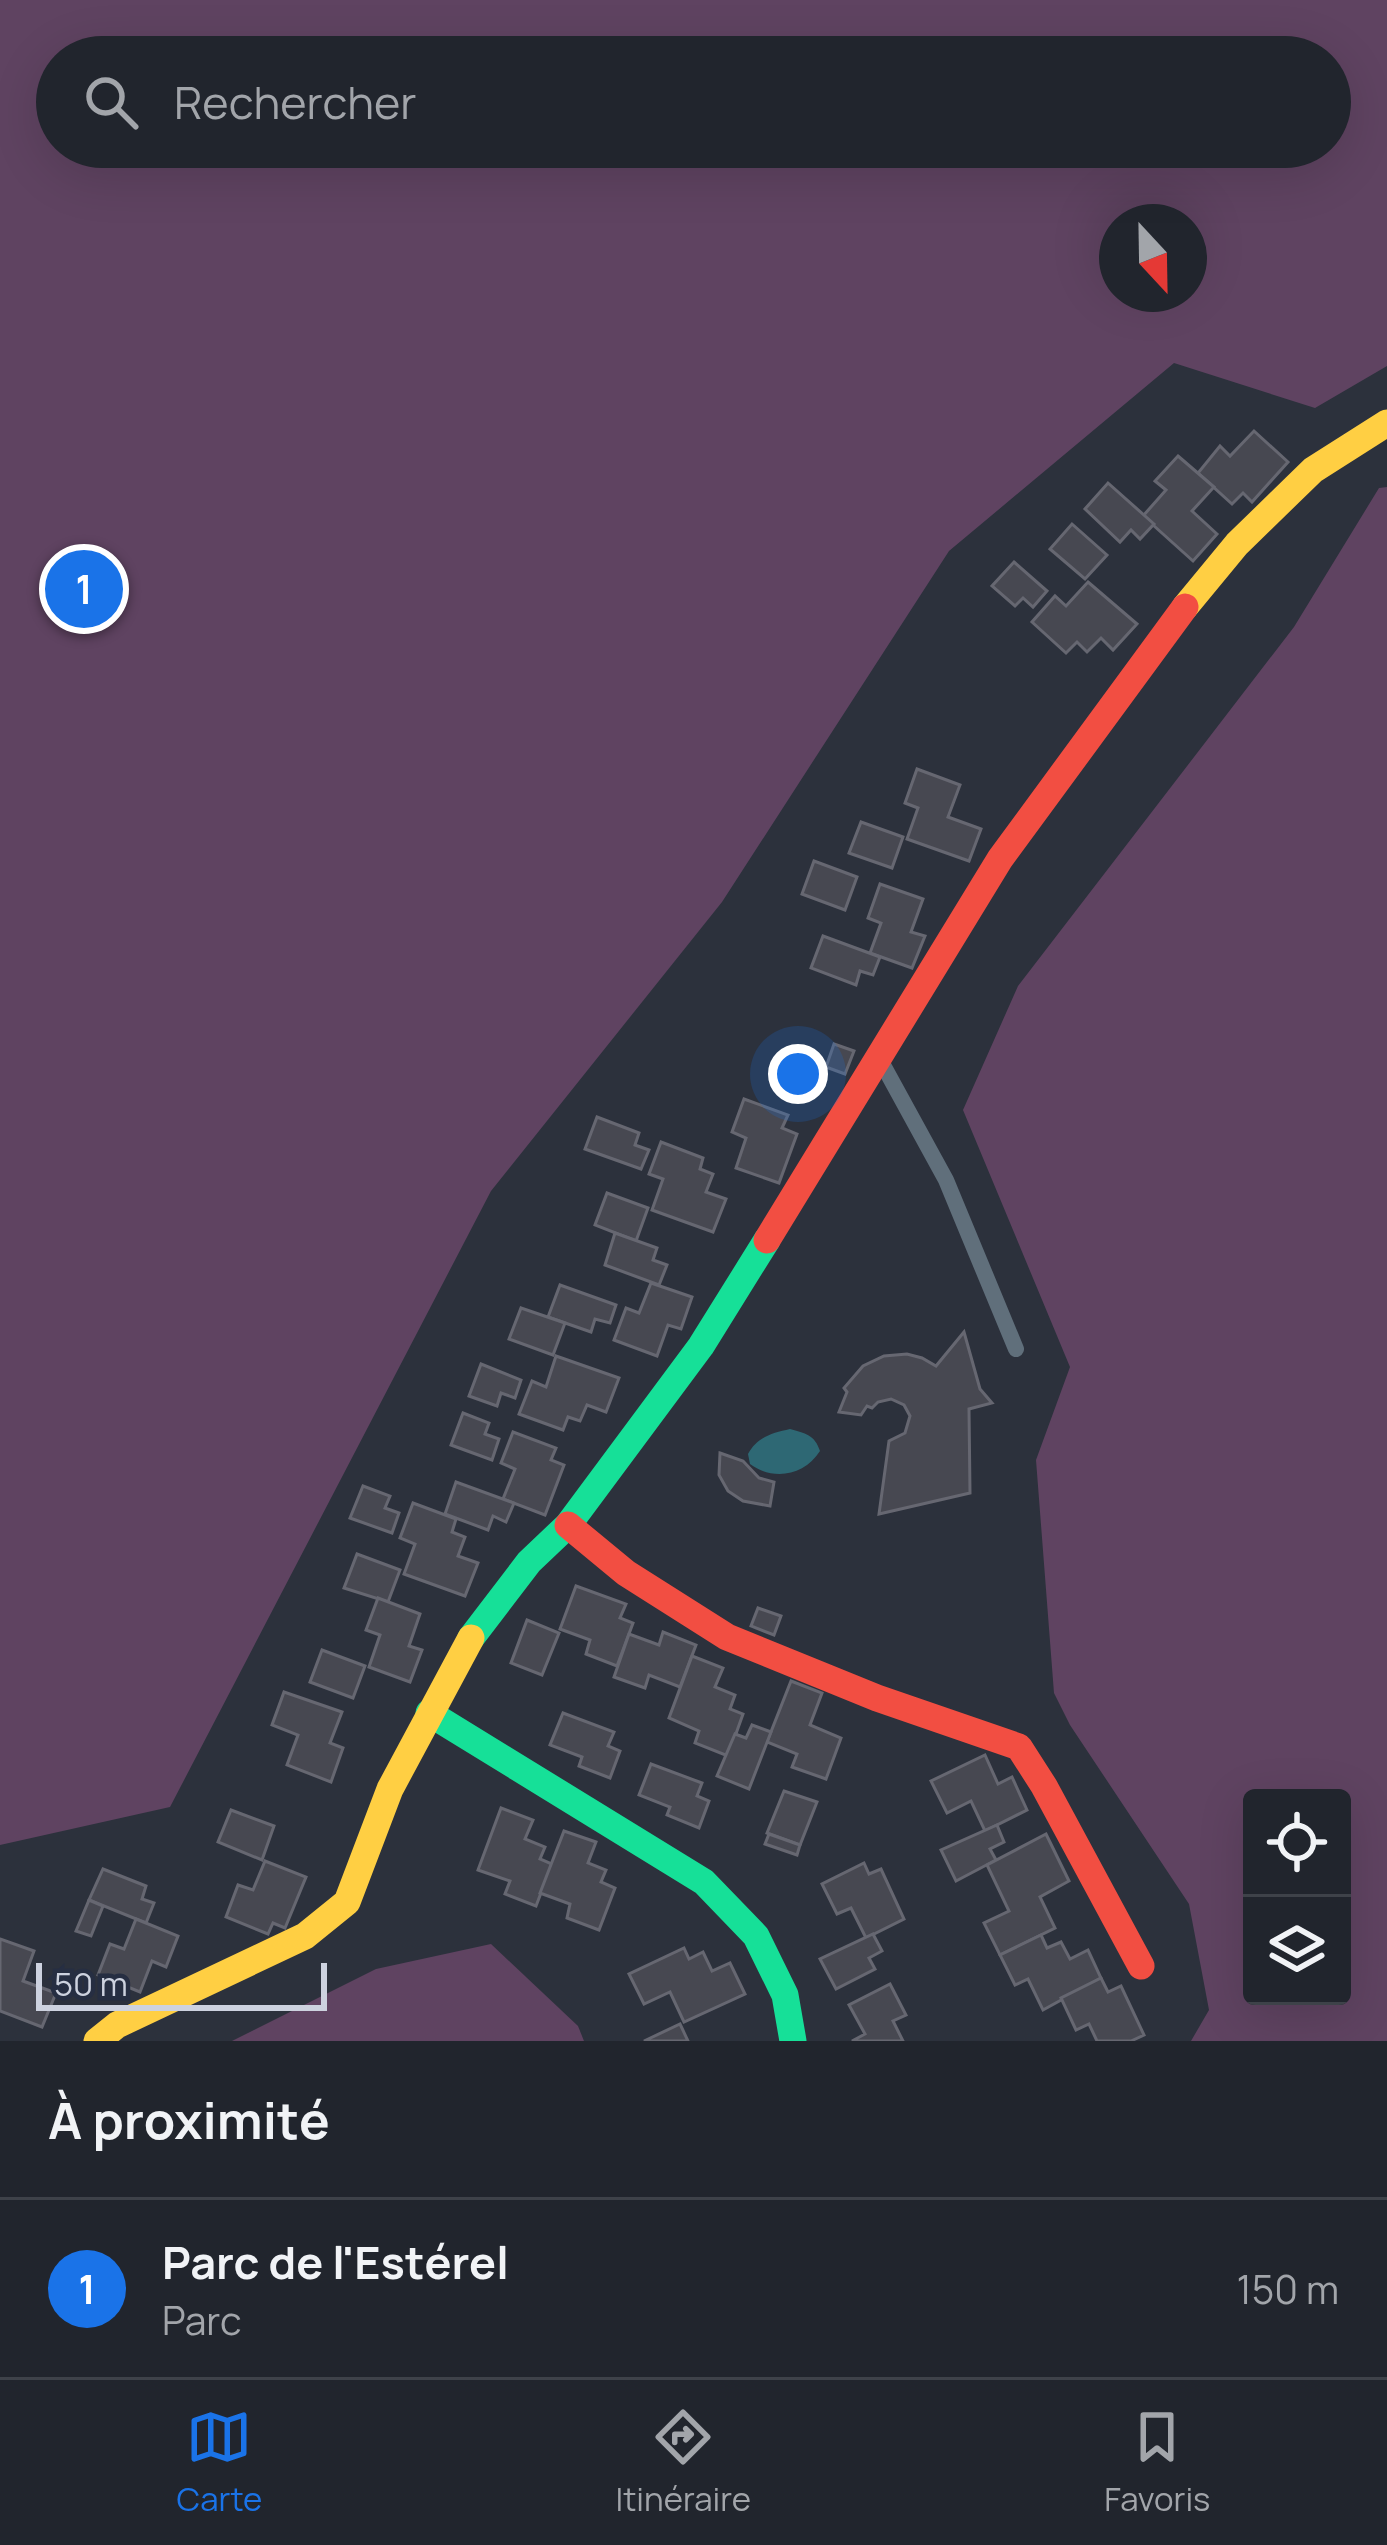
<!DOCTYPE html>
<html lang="fr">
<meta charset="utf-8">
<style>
:root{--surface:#21252d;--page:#2d3139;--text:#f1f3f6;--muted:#a2a5aa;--line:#3e4249;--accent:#1a73e8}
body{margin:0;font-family:Manrope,sans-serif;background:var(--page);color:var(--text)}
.controls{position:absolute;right:36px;bottom:36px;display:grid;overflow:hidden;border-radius:12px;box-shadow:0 12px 48px #0002}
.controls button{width:108px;height:108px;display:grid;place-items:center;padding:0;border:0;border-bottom:3px solid var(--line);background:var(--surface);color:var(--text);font:60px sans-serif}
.compass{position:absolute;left:1099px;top:204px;width:108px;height:108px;border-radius:50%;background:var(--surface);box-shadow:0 12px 48px #0002;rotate:158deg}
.scale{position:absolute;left:36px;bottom:30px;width:291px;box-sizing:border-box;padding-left:12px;border:6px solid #cdd2df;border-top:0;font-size:33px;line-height:42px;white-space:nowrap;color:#cdd2df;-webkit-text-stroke:9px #262e42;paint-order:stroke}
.you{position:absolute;left:798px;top:1074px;width:42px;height:42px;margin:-30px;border:9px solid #fff;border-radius:50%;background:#1a73e8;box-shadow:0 0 0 18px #1a73e833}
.badge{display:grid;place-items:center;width:78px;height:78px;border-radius:50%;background:var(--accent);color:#fff;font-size:39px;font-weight:700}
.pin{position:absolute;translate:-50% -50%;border:6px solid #fff;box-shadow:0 3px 12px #0006}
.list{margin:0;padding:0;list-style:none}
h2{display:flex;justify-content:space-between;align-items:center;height:156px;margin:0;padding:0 48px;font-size:51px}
h2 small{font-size:39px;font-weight:400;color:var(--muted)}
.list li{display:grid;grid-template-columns:78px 1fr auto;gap:36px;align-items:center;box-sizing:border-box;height:180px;padding:0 48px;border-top:3px solid var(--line)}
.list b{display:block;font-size:45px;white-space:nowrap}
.list p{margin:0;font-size:39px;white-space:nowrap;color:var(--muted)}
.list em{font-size:39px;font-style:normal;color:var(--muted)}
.icon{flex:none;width:66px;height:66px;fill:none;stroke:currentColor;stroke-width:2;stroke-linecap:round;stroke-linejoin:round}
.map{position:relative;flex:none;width:1387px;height:2041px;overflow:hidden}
.search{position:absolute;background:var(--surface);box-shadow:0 12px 48px #0002;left:36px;right:36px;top:36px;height:132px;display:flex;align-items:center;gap:30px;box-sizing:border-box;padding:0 42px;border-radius:66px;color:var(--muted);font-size:45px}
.sheet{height:336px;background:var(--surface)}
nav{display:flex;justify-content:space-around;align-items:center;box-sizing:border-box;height:168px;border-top:3px solid var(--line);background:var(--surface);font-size:33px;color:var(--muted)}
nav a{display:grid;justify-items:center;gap:6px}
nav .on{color:var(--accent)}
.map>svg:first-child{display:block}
</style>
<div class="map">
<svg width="1387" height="2041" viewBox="0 0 1387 2041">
<rect width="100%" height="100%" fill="#2c313c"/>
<g fill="#5f4361" fill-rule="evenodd">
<path d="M0 0H1387V366L1315 408 1174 363 949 551 722 902 491 1191 170 1807 0 1845ZM57 57H1330V147H57ZM1189 222V294H1117V222Z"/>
<path d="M1387 487V2041H1191L1209 2010 1189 1904 1070 1725 1054 1693 1036 1460 1070 1367 963 1110 1018 986 1294 627 1379 488ZM1342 1798V1996H1252V1798Z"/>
<path d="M491 1944 578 2026 584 2041H232L376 1969Z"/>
</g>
<path fill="#2e6874" d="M790 1429C805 1433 815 1435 820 1451 804 1476 773 1481 750 1464L748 1454C757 1437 772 1433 790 1429Z"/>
<g fill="#474851" stroke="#666771" stroke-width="3">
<path d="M1254 431 1288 462 1252 502 1243 493 1232 504 1198 473 1220 446 1230 456Z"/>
<path d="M1178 456 1214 487 1192 511 1217 534 1193 561 1143 516 1166 490 1155 481Z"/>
<path d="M1108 483 1154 524 1140 539 1131 530 1120 542 1085 509Z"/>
<path d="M1072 524 1107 555 1085 579 1050 549Z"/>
<path d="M1014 562 1047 591 1033 607 1023 598 1015 606 992 586Z"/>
<path d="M1088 582 1137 624 1113 650 1101 638 1087 652 1077 642 1066 653 1032 622 1055 596 1066 606Z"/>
<path d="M917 769 960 785 948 817 981 829 969 861 907 839 918 808 905 803Z"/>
<path d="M861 822 903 837 892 868 849 853Z"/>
<path d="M814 861 857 877 845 910 802 894Z"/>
<path d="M880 884 923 899 911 932 925 936 912 968 870 953 881 923 868 918Z"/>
<path d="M823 936 880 957 873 975 860 971 856 985 811 968Z"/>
<path d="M834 1044 854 1051 845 1074 826 1067Z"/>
<path d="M744 1099 788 1115 782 1128 797 1134 779 1183 736 1168 746 1138 732 1132Z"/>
<path d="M597 1117 639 1133 635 1145 649 1150 641 1169 585 1149Z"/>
<path d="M661 1142 703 1158 700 1169 713 1174 706 1192 726 1199 713 1232 652 1210 663 1179 649 1174Z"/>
<path d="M607 1193 648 1208 636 1241 595 1225Z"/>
<path d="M615 1233 657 1248 653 1260 667 1265 659 1285 605 1265Z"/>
<path d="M651 1283 692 1297 681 1329 668 1325 657 1356 614 1340 626 1308 639 1313Z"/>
<path d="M560 1285 616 1305 610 1323 595 1319 591 1332 548 1317Z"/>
<path d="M521 1308 565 1323 553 1355 509 1339Z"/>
<path d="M964 1332 980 1389 992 1403 969 1409 970 1493 879 1514 889 1441 905 1433 910 1416 904 1405 891 1399 878 1402 872 1408 867 1406 861 1415 839 1412 847 1392 844 1388 863 1366 884 1356 907 1354 922 1358 936 1366Z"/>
<path d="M556 1356 619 1378 606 1412 587 1405 580 1421 568 1417 563 1430 519 1414 532 1381 546 1387Z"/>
<path d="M481 1364 521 1380 515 1398 501 1393 497 1406 469 1396Z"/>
<path d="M463 1413 489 1423 485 1434 499 1439 492 1460 451 1445Z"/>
<path d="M513 1432 556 1448 551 1460 564 1465 545 1515 503 1499 515 1469 501 1463Z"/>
<path d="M720 1453 743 1461 759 1478 774 1482 770 1506 743 1501 728 1491 719 1475Z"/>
<path d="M456 1482 514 1503 506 1522 493 1516 488 1530 445 1514Z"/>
<path d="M363 1486 390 1496 385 1508 399 1513 392 1533 350 1518Z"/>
<path d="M413 1503 456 1519 452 1532 465 1537 458 1556 478 1563 465 1596 404 1574 415 1544 400 1538Z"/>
<path d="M357 1554 400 1570 388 1602 344 1588Z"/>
<path d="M576 1586 626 1604 620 1618 633 1623 617 1666 586 1654 590 1640 560 1629Z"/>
<path d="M378 1598 420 1614 409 1646 422 1650 410 1682 369 1667 380 1635 366 1630Z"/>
<path d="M758 1608 781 1616 774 1635 751 1626Z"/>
<path d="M527 1620 559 1633 542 1675 511 1663Z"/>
<path d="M663 1632 696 1645 680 1687 649 1675 645 1688 614 1677 629 1634 659 1645Z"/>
<path d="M322 1650 365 1666 353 1698 310 1682Z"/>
<path d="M692 1656 723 1668 715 1687 735 1695 730 1709 743 1714 728 1756 695 1743 699 1731 669 1718Z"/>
<path d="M791 1681 822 1693 810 1725 841 1738 826 1779 792 1767 797 1754 767 1742Z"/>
<path d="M284 1692 342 1712 330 1743 343 1748 331 1782 287 1765 298 1735 272 1725Z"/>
<path d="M563 1713 614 1732 608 1746 620 1751 610 1778 579 1766 582 1757 550 1745Z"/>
<path d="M752 1725 771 1732 749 1789 717 1776 735 1734 746 1738Z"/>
<path d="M985 1755 998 1784 1012 1777 1027 1810 985 1831 971 1801 947 1813 931 1781Z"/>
<path d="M651 1764 702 1783 697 1796 709 1801 699 1828 667 1815 670 1807 639 1795Z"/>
<path d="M784 1791 817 1802 800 1845 767 1833Z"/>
<path d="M501 1808 533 1820 525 1839 545 1847 540 1859 552 1864 536 1906 505 1894 510 1881 478 1870Z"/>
<path d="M231 1810 274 1826 262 1860 218 1842Z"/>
<path d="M997 1825 1004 1842 990 1849 996 1860 956 1881 941 1850Z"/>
<path d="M564 1831 596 1842 588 1863 606 1870 601 1882 615 1888 599 1930 567 1918 570 1904 540 1893Z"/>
<path d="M769 1834 800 1845 797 1855 765 1844Z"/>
<path d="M1046 1834 1069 1881 1040 1897 1055 1928 1000 1955 984 1923 1009 1911 987 1865Z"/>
<path d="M265 1861 306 1877 285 1928 273 1923 268 1934 226 1917 238 1885 253 1890Z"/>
<path d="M864 1863 869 1874 881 1869 904 1919 866 1938 851 1908 837 1914 822 1884Z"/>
<path d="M103 1869 146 1886 142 1899 154 1903 146 1923 89 1900Z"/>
<path d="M89 1900 103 1906 91 1936 76 1931Z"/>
<path d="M136 1919 178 1936 166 1967 152 1961 140 1992 98 1975 110 1944 124 1949Z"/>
<path d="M873 1934 882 1951 869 1958 875 1969 836 1989 820 1959Z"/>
<path d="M1041 1935 1047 1948 1061 1942 1070 1959 1088 1950 1101 1978 1043 2010 1028 1979 1015 1985 1000 1955Z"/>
<path d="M0 1939 34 1951 23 1981 56 1993 42 2027 0 2011Z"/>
<path d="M684 1948 689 1959 703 1952 712 1971 730 1963 745 1994 684 2022 670 1992 644 2004 629 1974Z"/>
<path d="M1101 1978 1108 1992 1121 1986 1144 2035 1131 2041H1097L1089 2024 1076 2030 1061 1998Z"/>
<path d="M890 1984 906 2015 893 2021 903 2041H852L865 2034 849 2005Z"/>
<path d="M680 2024 688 2041H644Z"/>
</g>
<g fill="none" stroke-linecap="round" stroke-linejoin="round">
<path stroke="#606f7b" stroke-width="16" d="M883 1065 946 1180 1016 1349"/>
<g stroke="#16e098" stroke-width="27">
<path d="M471 1638 529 1562 568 1525 701 1346 767 1240"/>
<path d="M429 1713 704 1882 756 1936 785 1995 793 2041"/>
</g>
<g stroke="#ffcf43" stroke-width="27">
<path d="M1185 607 1237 544 1313 470 1387 423"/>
<path d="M97 2041 117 2025 305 1936 347 1902 390 1789 471 1638"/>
</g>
<g stroke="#f24e42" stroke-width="27">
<path d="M767 1240 1000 859 1185 607"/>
<path d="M568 1525 626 1573 727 1637 877 1698 1019 1747 1044 1786 1141 1966"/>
</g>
</g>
</svg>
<div class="controls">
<button><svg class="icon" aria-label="locate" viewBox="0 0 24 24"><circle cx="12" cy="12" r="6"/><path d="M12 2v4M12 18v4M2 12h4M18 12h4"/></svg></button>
<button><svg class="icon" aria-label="layers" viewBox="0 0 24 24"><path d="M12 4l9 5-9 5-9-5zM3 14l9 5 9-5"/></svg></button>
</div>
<svg class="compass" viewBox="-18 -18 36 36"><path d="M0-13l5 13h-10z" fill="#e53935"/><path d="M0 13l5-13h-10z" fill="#a2a5aa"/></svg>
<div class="scale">50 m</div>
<div class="you"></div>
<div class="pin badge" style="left:84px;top:589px">1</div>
<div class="search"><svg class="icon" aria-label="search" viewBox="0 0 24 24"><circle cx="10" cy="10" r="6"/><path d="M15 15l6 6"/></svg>Rechercher</div>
</div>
<section class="sheet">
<h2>À proximité<small></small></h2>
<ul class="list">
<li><span class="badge">1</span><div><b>Parc de l'Estérel</b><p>Parc</p></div><em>150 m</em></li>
</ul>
</section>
<nav>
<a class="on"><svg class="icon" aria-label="map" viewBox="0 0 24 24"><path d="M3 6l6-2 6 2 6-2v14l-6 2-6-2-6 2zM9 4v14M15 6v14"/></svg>Carte</a>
<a><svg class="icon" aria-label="directions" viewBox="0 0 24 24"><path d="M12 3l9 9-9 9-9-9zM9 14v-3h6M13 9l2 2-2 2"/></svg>Itinéraire</a>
<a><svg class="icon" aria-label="saved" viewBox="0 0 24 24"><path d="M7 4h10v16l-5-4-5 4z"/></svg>Favoris</a>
</nav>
